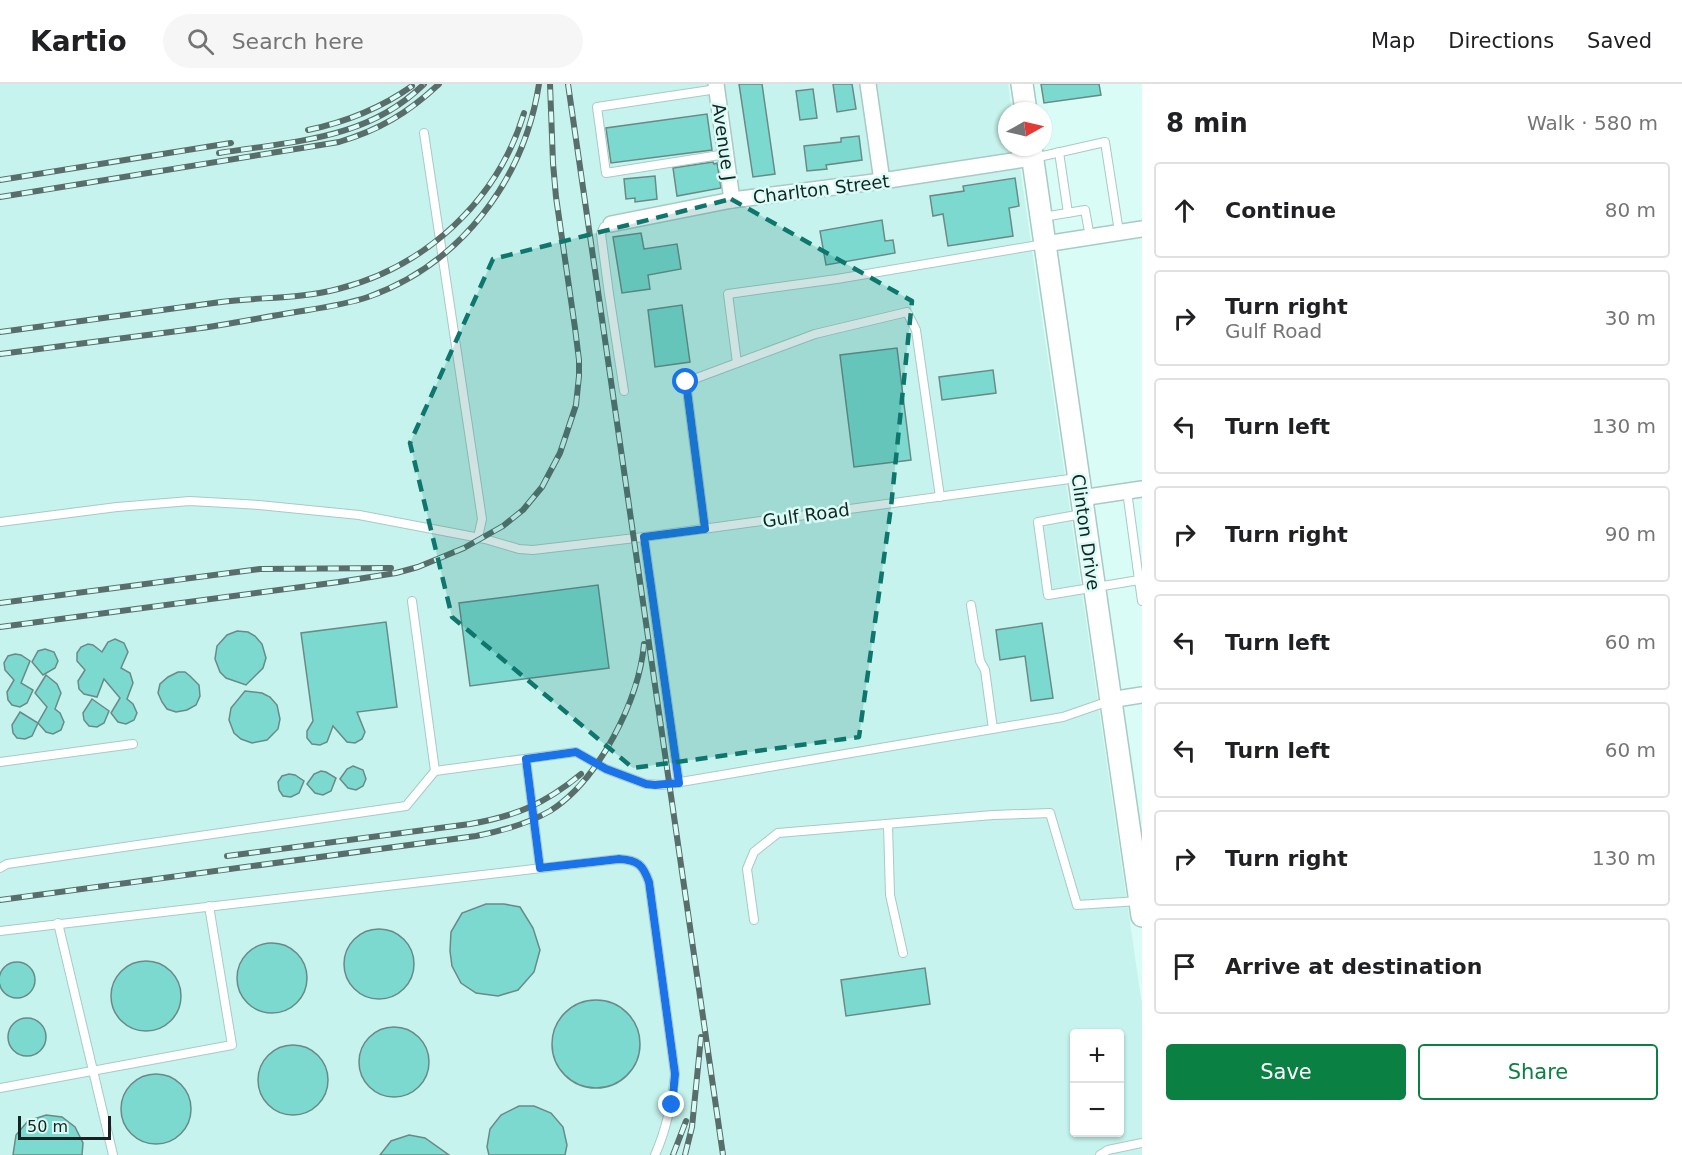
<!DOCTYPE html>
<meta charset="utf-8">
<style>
:root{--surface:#fff;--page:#f6f6f6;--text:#202124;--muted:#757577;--line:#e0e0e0;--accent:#0b8043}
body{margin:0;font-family:"DejaVu Sans",sans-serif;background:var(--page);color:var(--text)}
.controls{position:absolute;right:18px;bottom:18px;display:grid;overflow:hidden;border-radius:6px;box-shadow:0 2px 4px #0004}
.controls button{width:54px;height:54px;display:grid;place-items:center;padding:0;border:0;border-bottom:2px solid var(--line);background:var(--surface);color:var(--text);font:30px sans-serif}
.compass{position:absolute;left:998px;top:18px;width:54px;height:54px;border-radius:50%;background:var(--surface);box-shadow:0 2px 4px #0004;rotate:82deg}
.scale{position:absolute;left:18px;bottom:15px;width:93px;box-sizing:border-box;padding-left:6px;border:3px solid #162322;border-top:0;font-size:16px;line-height:21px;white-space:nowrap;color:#162322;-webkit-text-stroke:4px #d9fcf7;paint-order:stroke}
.stop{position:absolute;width:18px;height:18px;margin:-14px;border:4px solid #1a73e8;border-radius:50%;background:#fff}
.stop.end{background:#1a73e8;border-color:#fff;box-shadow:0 2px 6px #0008}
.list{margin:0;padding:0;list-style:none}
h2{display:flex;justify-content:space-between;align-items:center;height:78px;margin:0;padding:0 24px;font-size:26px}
h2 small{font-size:20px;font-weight:400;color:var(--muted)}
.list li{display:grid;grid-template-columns:39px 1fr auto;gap:18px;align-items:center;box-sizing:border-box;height:96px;margin:0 12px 12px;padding:0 12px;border:2px solid var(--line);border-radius:6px}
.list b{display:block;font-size:22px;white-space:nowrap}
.list p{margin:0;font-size:20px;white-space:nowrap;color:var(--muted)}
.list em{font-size:20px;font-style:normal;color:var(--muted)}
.actions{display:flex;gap:12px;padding:18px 24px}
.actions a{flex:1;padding:14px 0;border:2px solid var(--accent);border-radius:6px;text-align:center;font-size:21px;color:var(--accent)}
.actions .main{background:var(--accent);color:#fff}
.icon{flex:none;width:33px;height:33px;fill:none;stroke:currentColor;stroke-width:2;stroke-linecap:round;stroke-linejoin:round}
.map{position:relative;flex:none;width:1142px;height:1071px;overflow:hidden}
header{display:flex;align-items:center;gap:36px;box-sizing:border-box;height:84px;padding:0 30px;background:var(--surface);border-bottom:2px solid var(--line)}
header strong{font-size:28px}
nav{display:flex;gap:33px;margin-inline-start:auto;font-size:21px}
.search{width:420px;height:54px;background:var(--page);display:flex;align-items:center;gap:15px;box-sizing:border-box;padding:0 21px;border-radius:33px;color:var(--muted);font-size:22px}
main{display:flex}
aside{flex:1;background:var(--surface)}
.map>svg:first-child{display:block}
</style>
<header>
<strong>Kartio</strong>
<div class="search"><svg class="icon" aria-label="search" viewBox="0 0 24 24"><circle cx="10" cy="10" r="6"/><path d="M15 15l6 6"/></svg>Search here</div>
<nav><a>Map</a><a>Directions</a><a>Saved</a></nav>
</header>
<main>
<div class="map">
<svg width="1142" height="1071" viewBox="0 0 1142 1071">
<rect width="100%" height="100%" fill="#d9fcf7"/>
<path fill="#c6f3ed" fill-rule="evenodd" d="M0 0H1008L1012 27H1007V63H1017L1142 921V1071H0ZM1074 950H1120V1048H1074Z"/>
<g fill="#7cd9cf" stroke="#6a8a86" stroke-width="1.5">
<path d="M739 0H762L775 90 753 93Z"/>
<path d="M833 0H852L856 25 837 28Z"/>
<path d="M1041 0H1099L1101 11 1044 19Z"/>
<path d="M813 5 817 34 800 36 796 7Z"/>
<path d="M707 30 712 66 611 79 606 44Z"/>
<path d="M859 52 862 76 826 81 827 85 807 87 804 62 841 58V54Z"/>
<path d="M713 78 714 80 717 79 721 104 677 112 673 84Z"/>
<path d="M655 92 657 115 635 118V114L626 115 624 95Z"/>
<path d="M1015 94 1019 122 1009 124 1013 152 948 162 943 130 933 132 930 112 964 107 963 102Z"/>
<path d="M882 136 885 157 893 156 895 169 826 181 820 147Z"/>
<path d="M641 149 644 165 677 160 681 185 648 191 650 205 622 209 613 153Z"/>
<path d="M682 221 690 278 655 283 648 226Z"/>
<path d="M897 264 911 376 854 383 840 271Z"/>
<path d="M993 286 996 309 942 316 939 293Z"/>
<path d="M598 501 609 584 470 602 459 519Z"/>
<path d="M386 538 397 623 357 628 365 648 362 655 355 659 347 658 333 642 327 658 320 661 312 660 307 654V647L313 637 301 549Z"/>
<path d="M1042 539 1053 614 1031 617 1025 572 1000 576 996 546Z"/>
<path d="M237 547 248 548 255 552 262 560 266 574 263 584 246 601 226 594 220 588 215 575 217 562 227 551Z"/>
<path d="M115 555 124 559 128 568 121 584 130 589 133 599 127 615 133 620 137 629 134 636 126 640 118 638 111 629 120 614 104 595 97 613 84 610 79 605 78 597 85 586 77 577V569L81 563 88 560 93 561 102 568 108 558Z"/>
<path d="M45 565 54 568 58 577 55 584 43 591 32 578 38 567Z"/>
<path d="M15 570 21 571 30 577 21 599 33 606 27 619 20 623 12 621 8 616 7 608 14 596 5 586 4 579 8 572Z"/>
<path d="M178 588H185L190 592 199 601 200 612 196 621 187 626 176 628 167 625 162 618 158 609 160 600 168 593Z"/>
<path d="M46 591 57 600 61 609 55 625 60 629 64 638 61 646 53 650 46 648 38 639 47 623 35 609Z"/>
<path d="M245 607 262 609 270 613 277 621 280 635 278 645 267 656 252 659 241 655 234 649 229 636 231 624Z"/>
<path d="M92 615 109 627 104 639 97 643 89 642 84 636 83 629Z"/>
<path d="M20 628 38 639 32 652 25 655 17 654 13 649 12 641Z"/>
<path d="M353 682 363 686 366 695 363 702 356 706 348 704 340 695 347 685Z"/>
<path d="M321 687 326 688 336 694 331 707 323 711 315 709 307 700 314 690Z"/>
<path d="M289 690 295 691 304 697 299 709 291 713 283 712 279 706 278 698 282 692Z"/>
<path d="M486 820H504L520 823 533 844 540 866 534 888 518 906 498 912 476 909 461 899 452 882 450 867 451 848 462 829Z"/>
<circle cx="379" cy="880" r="35"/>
<circle cx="272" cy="894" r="35"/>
<circle cx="146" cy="912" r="35"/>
<circle cx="17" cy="896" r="18"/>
<path d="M925 884 930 920 846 932 841 896Z"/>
<circle cx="596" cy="960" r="44"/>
<circle cx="27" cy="953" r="19"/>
<circle cx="394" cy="978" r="35"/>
<circle cx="293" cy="996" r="35"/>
<circle cx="156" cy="1025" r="35"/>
<path d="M519 1022H534L551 1029 563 1043 567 1061 565 1071H489L487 1063 490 1045 501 1031Z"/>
<path d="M46 1031 62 1033 75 1043 83 1059 82 1071H13L16 1051 28 1037Z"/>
<path d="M409 1051 425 1054 449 1071H380L391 1057Z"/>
</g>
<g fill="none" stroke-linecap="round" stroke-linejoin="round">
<defs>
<g id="lane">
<path d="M717 5 597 23 606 89 726 70"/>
<path d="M424 49 482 435 478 453"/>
<path d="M1059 68 1068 129"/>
<path d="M1034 74 1105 58 1119 148"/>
<path d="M1043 133 1085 126 1090 153"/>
<path d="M611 140 604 143 601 150 609 210 624 307"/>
<path d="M737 279 815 250 907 228 916 246 940 413"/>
<path d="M1082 430 1038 438 1048 511 1139 496 1127 407"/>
<path d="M0 438 117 423 190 417 259 421 359 431 485 455 519 465 533 466 644 453 1077 394"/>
<path d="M705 445 686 298 737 279 728 210 837 195 1044 160"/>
<path d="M644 453 679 699"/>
<path d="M1139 496 1142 517"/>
<path d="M412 517 435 687"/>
<path d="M971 521 980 577 985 586 993 645"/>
<path d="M526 675 540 784"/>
<path d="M0 678 133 660"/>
<path d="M888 741 890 811 903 869"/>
<path d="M0 784 7 780 406 722 435 687 576 668 606 685 646 700 663 701 1063 633 1109 617"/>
<path d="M754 836 747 785 754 768 778 749 993 731 1050 729 1077 821 1139 817"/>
<path d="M58 839 113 1071"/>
<path d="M0 847 619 775C638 776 643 781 649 798L675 990C672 1019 667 1044 655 1071"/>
<path d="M0 1004 232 961 209 822"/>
<path d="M1100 1071 1108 1066 1142 1059"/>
</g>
<g id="street">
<path d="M716 0 732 116"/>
<path d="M868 0 882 97"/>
<path d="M611 140 732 116 882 97 1032 74"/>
<path d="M1045 160 1142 145"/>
<path d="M1081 414 1142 405"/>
<path d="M1110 616 1142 611"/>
</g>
<g id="secondary">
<path d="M1022 0 1026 27"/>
<path d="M1031 63 1142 832"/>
</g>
</defs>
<use href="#lane" stroke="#a8cac5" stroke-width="10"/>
<use href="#street" stroke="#a8cac5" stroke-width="18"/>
<use href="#secondary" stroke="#a8cac5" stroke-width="24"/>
<use href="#lane" stroke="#fff" stroke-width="8"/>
<use href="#street" stroke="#fff" stroke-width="15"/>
<use href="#secondary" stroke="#fff" stroke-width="21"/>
<defs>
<g id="rail">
<path d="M568 0 723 1071"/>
<path d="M308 46C346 38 381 24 412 2"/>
<path d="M219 69C294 57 367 56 424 0"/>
<path d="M0 96 231 59"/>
<path d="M0 113 339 58C379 46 408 29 439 0"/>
<path d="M0 248C74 238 147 228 221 218 260 213 300 215 338 205 426 183 498 116 524 29"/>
<path d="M0 270C65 262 129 253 194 245 224 241 254 235 284 230 312 225 341 222 368 213 461 180 524 96 539 0"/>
<path d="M0 519 260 485 391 484"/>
<path d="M0 543 339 498 396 489 418 483 464 464 503 442 523 426 542 403 560 369 576 321 579 292V276L575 244 556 113 553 79 550 0"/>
<path d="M227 772 470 740C516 732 545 720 581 690"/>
<path d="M0 816 476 752C502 747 527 740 550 727 599 696 639 616 644 560"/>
<path d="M673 1071 686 1037"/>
<path d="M685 1071 692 1043 701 953"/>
</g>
</defs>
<use href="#rail" stroke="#596d6b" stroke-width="6"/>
<use href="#rail" stroke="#d9fcf7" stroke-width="4" stroke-dasharray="11" stroke-linecap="butt"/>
</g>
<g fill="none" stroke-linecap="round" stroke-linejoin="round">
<path stroke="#1a73e8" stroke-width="8" d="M672 1021 675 990 649 798C643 781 638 776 619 775L540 784 526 675 576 668 606 685 646 700 655 701 679 699 644 453 705 445 686 298"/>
</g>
<path fill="#0f766e" fill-opacity="0.2" stroke="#0f766e" stroke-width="4.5" stroke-dasharray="12 8" stroke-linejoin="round" d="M731 115 912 217 891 423 859 653 633 684 452 533 410 359 493 175Z"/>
<g text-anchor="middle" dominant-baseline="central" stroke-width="5" stroke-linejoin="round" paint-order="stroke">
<g font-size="18" fill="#162322" stroke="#d9fcf7">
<text transform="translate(724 58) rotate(82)">Avenue J</text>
<text transform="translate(821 105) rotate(-7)">Charlton Street</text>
<text transform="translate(806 431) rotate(-8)">Gulf Road</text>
<text transform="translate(1086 448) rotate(82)">Clinton Drive</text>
</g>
</g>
</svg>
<div class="controls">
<button>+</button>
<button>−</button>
</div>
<svg class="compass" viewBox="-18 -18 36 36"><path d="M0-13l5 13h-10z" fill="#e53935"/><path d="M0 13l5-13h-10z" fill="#757577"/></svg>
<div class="scale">50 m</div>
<div class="stop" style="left:686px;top:298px"></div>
<div class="stop end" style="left:672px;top:1021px"></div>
</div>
<aside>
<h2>8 min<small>Walk · 580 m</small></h2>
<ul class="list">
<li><svg class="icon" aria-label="ahead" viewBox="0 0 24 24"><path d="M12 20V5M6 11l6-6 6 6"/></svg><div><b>Continue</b></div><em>80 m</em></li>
<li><svg class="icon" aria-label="right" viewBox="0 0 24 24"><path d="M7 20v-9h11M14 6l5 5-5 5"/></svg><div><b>Turn right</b><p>Gulf Road</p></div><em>30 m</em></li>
<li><svg class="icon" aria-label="left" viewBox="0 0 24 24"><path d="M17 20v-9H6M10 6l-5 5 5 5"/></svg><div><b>Turn left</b></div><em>130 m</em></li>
<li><svg class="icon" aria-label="right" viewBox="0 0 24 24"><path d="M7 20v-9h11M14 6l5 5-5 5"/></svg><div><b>Turn right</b></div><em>90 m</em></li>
<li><svg class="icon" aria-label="left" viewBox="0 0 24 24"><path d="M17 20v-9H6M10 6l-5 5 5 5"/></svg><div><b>Turn left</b></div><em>60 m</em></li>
<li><svg class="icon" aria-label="left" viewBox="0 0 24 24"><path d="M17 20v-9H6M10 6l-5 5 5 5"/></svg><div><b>Turn left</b></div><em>60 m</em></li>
<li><svg class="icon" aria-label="right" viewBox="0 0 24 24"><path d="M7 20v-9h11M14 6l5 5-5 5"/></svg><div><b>Turn right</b></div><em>130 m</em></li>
<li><svg class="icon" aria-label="arrive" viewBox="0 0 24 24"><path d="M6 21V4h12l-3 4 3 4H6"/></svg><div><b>Arrive at destination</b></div></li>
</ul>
<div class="actions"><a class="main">Save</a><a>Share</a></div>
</aside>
</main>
